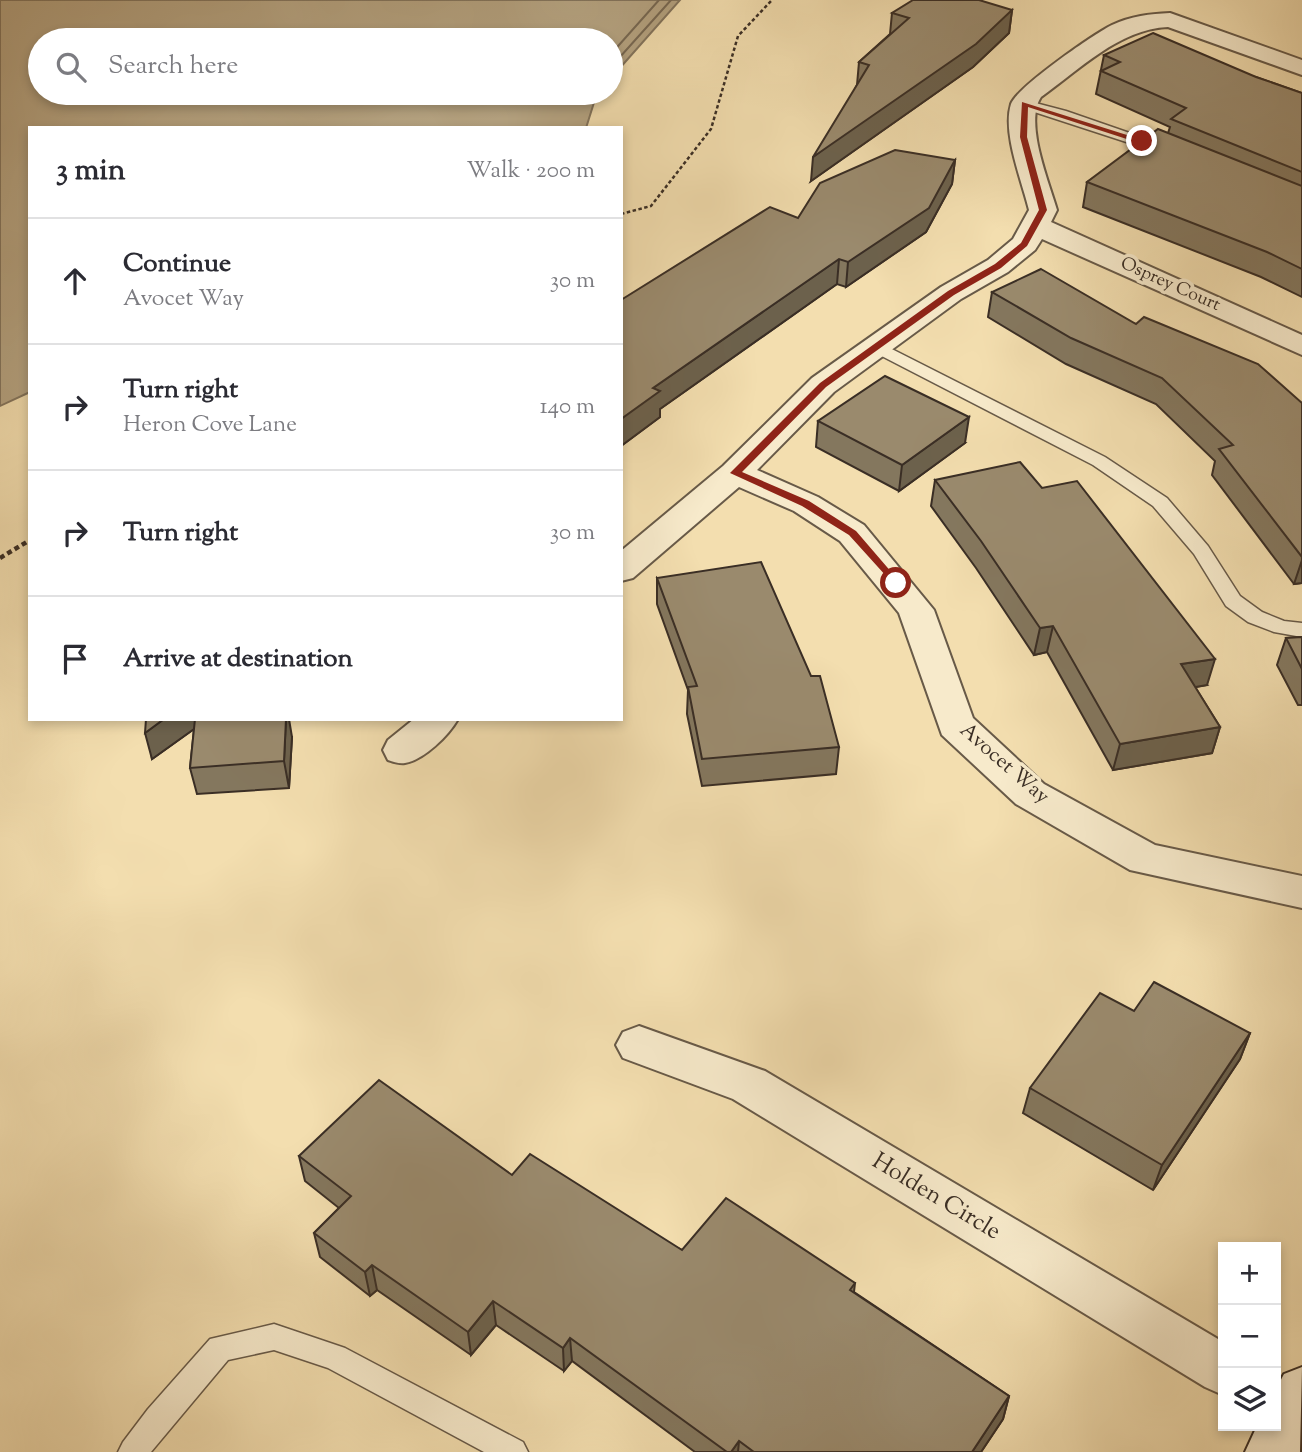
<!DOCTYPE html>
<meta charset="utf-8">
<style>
:root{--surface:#fff;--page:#f7f7f7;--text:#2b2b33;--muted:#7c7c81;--line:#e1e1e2}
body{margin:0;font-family:"Sorts Mill Goudy",serif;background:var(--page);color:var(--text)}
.controls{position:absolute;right:21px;bottom:21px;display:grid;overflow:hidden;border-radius:0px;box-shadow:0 4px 10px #0003}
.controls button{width:63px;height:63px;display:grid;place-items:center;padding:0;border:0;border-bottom:2px solid var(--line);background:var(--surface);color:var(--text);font:35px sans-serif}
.stop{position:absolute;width:21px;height:21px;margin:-16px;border:5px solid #8f2418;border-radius:50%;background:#fff}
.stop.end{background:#8f2418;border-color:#fff;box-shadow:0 2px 7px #0008}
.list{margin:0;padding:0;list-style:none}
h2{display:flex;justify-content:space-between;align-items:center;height:91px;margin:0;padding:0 28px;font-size:30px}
h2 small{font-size:23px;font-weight:400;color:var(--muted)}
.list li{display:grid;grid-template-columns:46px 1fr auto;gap:21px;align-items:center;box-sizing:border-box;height:126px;padding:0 28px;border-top:2px solid var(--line)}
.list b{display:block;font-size:26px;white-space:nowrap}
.list p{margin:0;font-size:23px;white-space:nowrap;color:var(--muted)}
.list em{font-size:23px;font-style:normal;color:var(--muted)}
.icon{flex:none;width:38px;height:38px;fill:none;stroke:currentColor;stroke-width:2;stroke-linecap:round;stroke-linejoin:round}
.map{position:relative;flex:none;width:1302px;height:1452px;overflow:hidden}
.search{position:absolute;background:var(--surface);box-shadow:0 4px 10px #0003;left:28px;top:28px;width:595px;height:77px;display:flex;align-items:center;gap:18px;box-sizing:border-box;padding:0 24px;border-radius:38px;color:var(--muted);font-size:26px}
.panel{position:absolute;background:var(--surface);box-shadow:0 4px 10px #0003;left:28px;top:126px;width:595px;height:595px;border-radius:0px}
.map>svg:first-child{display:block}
</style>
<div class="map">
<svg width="1302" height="1452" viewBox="0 0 1302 1452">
<rect width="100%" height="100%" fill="#f3deaf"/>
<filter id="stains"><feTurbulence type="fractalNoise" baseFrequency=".00286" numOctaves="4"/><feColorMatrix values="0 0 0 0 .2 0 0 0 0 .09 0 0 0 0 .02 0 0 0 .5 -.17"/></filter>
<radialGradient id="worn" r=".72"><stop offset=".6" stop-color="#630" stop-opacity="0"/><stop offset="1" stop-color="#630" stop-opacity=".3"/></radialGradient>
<path fill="#b4a280" stroke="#83745c" stroke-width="2" d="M0 0H680L611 78V40H40V93H597L586 128H30V392L0 406Z"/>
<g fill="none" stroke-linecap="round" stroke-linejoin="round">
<g stroke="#776852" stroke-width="2">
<path d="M611 54 659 0"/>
<path d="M611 67 671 0"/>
</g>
<defs>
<g id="service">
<path d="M1024 100 1066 111 1173 148 1175 151 1168 155 1163 154 1019 107V101Z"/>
<path d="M876 341 1105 457 1167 498 1208 546 1240 596 1262 612 1284 621 1302 623V637L1274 632 1248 622 1226 606 1194 554 1153 506 1093 465 870 350 868 346 870 342Z"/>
<path d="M274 1324 345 1348 523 1442 528 1452H484L328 1368 274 1350 228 1360 151 1452H118L123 1442 148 1409 210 1339Z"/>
</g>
<g id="minor">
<path d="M1170 13 1302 60V75L1168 27C1119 29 1079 70 1041 97 1024 123 1049 182 1057 210L1051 222 1302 335V355L1042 239 1035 250 1008 272 961 299 834 392 757 470 818 497 864 525 934 610 973 718 1044 784 1155 845 1302 876V908L1130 870 1016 804 942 735 899 613 840 541 794 511 739 487 633 578 621 581V551L723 466 812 378 941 287 988 260 1013 239 1029 210C1022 181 1002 133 1011 104 1017 87 1094 34 1112 25 1131 16 1150 14 1170 13Z"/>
<path d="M414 719H458C449 735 424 760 405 763 399 764 394 762 388 760L383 750 388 740Z"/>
<path d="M639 1026 765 1071 1223 1342V1395L1205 1387 733 1099 623 1058 616 1045 623 1032Z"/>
</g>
<path id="secondary" d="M1302 1367 1300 1452H1245L1257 1426H1276V1389L1284 1374Z"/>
</defs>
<use href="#service" stroke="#685a48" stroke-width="3"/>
<use href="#minor" stroke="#685a48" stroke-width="4"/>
<use href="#secondary" stroke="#3a2e25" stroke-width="4"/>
<path stroke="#3a2e25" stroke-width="2.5" stroke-dasharray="3.5 2.5" stroke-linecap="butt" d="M621 214 651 206 711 129 738 36 772 0"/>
<path stroke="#3a2e25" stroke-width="4.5" stroke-dasharray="5 3.5" stroke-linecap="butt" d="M0 558 30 540"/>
<use href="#service" fill="#f7eacb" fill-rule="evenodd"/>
<use href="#minor" fill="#f7eacb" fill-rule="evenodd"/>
<use href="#secondary" fill="#f7eacb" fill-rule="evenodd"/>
</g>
<g fill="#84775e" stroke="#3a2e25" stroke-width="2">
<path d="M1012 10 1009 33 973 67 811 181 857 85 859 62 890 34 892 13Z"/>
<path d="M1104 55 1256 77 1302 93V297L1261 277 1083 207 1087 182 1168 133 1170 127 1096 94Z"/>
<path d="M955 160 952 184 926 232 846 287 837 284 660 409V417L621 446 798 218Z"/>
<path d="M992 292 1136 324 1302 403V583L1294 584 1212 475 1215 461 1156 404 1066 364 988 317Z"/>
<path d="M818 421 965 443 899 491 816 447Z"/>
<path d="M935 480 1207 685 1195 687 1220 727 1212 753 1113 770 1047 652 1034 655 976 568 931 506Z"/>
<path d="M657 578 839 747 836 774 702 786 687 714 688 690 657 604Z"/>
<path d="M1302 637V705H1298L1277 665 1286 638Z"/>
<path d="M146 719 292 737 289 788 197 794 190 768 194 729 152 759Z"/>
<path d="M1134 1011 1250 1033 1240 1059 1153 1190 1023 1113 1030 1088Z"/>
<path d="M299 1156 512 1175 682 1250 855 1283 854 1292 1009 1396 1003 1419 981 1452H695L572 1361 564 1371 496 1325 471 1355 377 1290 370 1296 320 1257 314 1233 339 1208 305 1181Z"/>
</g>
<g fill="#6c614c" stroke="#3a2e25" stroke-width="2">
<path d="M1012 10 1009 33 973 67 811 181 813 157Z"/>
<path d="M955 160 952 184 926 232 846 287 848 262Z"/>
<path d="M839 259 837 284 660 409V417L621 446V419L653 388Z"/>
<path d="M969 417 965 443 899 491 902 465Z"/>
<path d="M1302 560V583L1294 584Z"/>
<path d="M1053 626 1047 652 1034 655 1040 628Z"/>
<path d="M1215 659 1207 685 1173 691 1181 664Z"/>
<path d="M164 719H208L152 759 145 733Z"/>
<path d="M286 719H289L292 737 289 788 284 761Z"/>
<path d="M1220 727 1212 753 1113 770 1120 744Z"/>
<path d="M1250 1033 1240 1059 1153 1190 1162 1165Z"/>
<path d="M372 1265 377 1290 370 1296 365 1272Z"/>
<path d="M493 1301 496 1325 471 1355 468 1332Z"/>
<path d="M570 1338 572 1361 564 1371 563 1348Z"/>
<path d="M1009 1396 1003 1419 981 1452H972Z"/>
<path d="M739 1441 738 1452H731Z"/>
</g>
<g fill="#9a8a6d" stroke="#3a2e25" stroke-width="2">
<path d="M913 0H979L1012 10 976 44 813 157 869 65 859 62 909 18 892 13Z"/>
<path d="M1153 33 1256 77 1302 93V172L1171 119 1186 108 1101 71 1120 62 1104 55Z"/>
<path d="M1158 129 1302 186V269L1267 252 1087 182Z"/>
<path d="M895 150 955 160 929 208 848 262 839 259 653 388 660 391 621 419V300L770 207 798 218 820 183Z"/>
<path d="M1041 269 1136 324 1144 317 1258 364 1302 403V557L1219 449 1233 445 1162 378 1071 338 992 292Z"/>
<path d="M885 376 969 417 902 465 818 421Z"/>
<path d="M1020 462 1042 488 1077 481 1215 659 1181 664 1220 727 1120 744 1053 626 1040 628 981 541 935 480Z"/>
<path d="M761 562 811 676H820L839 747 702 759 688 687 697 686 657 578Z"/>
<path d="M1302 637V669L1286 638Z"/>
<path d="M146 719H164L145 733Z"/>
<path d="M195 719H286L284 761 190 768Z"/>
<path d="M1154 982 1250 1033 1162 1165 1030 1088 1100 993 1134 1011Z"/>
<path d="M379 1080 512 1175 530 1154 682 1250 726 1198 855 1283 850 1290 1009 1396 972 1452H754L739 1441 731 1452H727L570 1338 563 1348 493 1301 468 1332 372 1265 365 1272 314 1233 351 1196 299 1156Z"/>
</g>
<path fill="#8f2418" d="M1022 102 1146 141 1139 143 1028 107 1027 137 1047 210 1027 246 1001 268 954 295 826 387 742 472 809 501 856 531 899 581V586L896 587 849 535 802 506 730 473 820 383 948 291 995 264 1021 243 1039 210 1020 137Z"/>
<g text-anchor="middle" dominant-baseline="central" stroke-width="7" stroke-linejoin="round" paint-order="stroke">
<g font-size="18" fill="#3a2e25" stroke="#f7eacb">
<text transform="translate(1170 285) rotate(24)">Osprey Court</text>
</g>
<g font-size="21" fill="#3a2e25" stroke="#f7eacb">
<text transform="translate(1004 764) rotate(41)">Avocet Way</text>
</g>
<g font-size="24" fill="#3a2e25" stroke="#f7eacb">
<text transform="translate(936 1197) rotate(31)">Holden Circle</text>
</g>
</g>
<rect width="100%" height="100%" filter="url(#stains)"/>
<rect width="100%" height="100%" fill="url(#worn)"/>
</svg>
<div class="controls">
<button>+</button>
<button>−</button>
<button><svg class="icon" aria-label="layers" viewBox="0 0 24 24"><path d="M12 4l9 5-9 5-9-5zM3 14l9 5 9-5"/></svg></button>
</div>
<div class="stop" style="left:896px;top:583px"></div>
<div class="stop end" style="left:1142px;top:141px"></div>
<div class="search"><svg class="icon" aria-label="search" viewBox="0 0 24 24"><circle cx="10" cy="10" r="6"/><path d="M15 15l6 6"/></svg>Search here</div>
<section class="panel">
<h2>3 min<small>Walk · 200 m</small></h2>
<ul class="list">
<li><svg class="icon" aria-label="ahead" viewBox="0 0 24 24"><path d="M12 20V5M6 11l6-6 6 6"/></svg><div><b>Continue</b><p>Avocet Way</p></div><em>30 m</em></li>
<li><svg class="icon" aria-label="right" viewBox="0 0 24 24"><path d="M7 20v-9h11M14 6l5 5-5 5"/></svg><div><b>Turn right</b><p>Heron Cove Lane</p></div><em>140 m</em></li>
<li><svg class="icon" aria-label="right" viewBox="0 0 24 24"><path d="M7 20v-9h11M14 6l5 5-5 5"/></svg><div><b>Turn right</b></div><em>30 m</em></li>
<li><svg class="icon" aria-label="arrive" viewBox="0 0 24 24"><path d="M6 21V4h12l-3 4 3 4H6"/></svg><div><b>Arrive at destination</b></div></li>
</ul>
</section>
</div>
